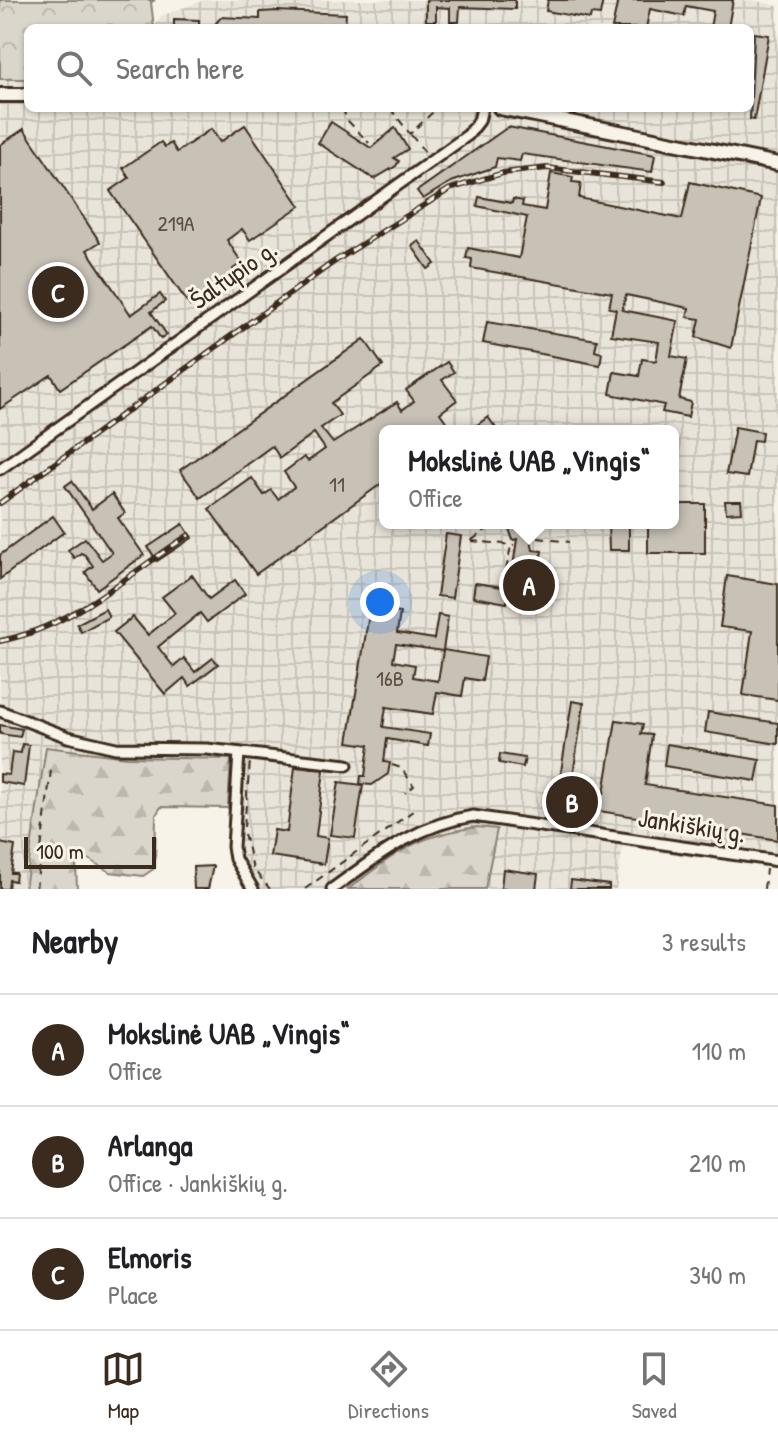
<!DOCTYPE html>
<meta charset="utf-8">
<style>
:root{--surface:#fff;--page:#f6f6f6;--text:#202124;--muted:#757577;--line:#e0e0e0;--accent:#3b2a1e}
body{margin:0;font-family:"Patrick Hand",sans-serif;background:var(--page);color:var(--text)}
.scale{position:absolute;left:24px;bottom:20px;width:132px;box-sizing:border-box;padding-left:8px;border:4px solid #3b2a1e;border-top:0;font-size:22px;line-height:28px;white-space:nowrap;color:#3b2a1e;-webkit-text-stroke:6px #f7f3e8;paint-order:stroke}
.you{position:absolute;left:380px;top:602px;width:28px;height:28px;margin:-20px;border:6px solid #fff;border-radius:50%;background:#1a73e8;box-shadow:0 0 0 12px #1a73e833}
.badge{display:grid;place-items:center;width:52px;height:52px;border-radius:50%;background:var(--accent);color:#fff;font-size:26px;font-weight:700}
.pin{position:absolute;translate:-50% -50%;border:4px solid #fff;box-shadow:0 2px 8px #0006}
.popup{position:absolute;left:379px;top:425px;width:300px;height:104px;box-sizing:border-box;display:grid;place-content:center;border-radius:12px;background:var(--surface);filter:drop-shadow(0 2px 6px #0005);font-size:26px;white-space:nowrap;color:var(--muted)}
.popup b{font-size:30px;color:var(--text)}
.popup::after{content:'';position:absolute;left:50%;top:100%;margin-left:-16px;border:16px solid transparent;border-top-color:var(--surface)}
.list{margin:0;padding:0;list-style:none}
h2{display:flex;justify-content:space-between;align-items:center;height:104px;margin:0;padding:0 32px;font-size:34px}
h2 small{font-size:26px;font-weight:400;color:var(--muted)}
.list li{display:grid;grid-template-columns:52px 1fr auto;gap:24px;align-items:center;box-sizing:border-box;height:112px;padding:0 32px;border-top:2px solid var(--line)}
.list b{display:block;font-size:30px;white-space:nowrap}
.list p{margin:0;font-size:26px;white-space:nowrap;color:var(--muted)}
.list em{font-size:26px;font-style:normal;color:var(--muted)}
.icon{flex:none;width:44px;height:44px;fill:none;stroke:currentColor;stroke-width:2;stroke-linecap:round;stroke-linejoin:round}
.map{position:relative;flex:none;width:778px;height:889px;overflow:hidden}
.search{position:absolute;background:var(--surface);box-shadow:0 2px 6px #0004;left:24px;right:24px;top:24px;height:88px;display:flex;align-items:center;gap:20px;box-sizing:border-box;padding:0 28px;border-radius:12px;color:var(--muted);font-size:30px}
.sheet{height:440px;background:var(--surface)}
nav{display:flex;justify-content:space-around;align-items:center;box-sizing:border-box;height:112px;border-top:2px solid var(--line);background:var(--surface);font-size:22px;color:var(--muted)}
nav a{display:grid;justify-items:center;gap:4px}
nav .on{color:var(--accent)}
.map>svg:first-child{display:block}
</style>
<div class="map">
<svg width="778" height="889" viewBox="0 0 778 889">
<defs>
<pattern id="industrial-grid" width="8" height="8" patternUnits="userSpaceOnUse" patternTransform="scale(2)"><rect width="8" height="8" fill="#e9e4d9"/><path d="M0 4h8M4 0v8" fill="none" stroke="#c9c4ba"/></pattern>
<pattern id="forest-firs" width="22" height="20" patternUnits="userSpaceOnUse" patternTransform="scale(2)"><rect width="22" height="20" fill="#dbd6cb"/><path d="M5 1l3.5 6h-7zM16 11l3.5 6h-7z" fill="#bdb8ae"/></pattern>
<pattern id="park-crowns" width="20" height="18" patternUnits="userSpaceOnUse" patternTransform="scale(2)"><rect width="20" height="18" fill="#dbd6cb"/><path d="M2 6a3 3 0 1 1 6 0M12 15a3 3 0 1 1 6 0" fill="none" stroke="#bdb8ae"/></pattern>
</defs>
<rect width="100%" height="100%" fill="#f7f3e8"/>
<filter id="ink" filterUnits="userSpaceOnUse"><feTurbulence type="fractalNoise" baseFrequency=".0125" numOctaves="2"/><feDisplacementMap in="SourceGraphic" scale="16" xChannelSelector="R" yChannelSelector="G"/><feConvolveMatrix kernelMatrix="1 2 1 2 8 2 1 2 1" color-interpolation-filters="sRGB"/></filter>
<g filter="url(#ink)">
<path fill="url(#industrial-grid)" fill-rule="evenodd" d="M204 0H752L778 6V869L623 847 616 889H485L497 830 477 827 412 842 348 889H245L230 863 227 845 230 759 127 757 47 747 25 889H0V79H28V108H750V28H153L161 16ZM385 431H673V523H385Z"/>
<g fill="url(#forest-firs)" stroke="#8b8074" stroke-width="2">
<path d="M46 747 127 757 231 759 228 808 161 807 156 815 155 868 143 876 110 872 82 855 76 863 77 889H25Z"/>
<path d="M477 827 497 829 485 889H348C397 853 413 836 477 827Z"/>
</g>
<path fill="url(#park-crowns)" stroke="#8b8074" stroke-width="2" d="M0 0H155L151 2 154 28H28V79H0Z"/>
<g fill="#c8c1b6" stroke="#3b2a1e" stroke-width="2" fill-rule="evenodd">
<path d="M426 0H515V9L460 7 459 22H450V8L436 7V21H426Z"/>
<path d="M548 0H603L600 15 591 14 590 19 546 11Z"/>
<path d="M618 0H733L728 28H710L713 11 686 6 684 16 650 9 646 28H612Z"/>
<path d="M278 11 346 14 345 28H212L221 17 260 19V12Z"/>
<path d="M174 19 199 20V28H174Z"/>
<path d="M754 33 769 35 754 120 750 119Z"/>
<path d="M331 122 371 148 395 128 408 149 394 158 399 161 396 166 374 179 318 143Z"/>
<path d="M245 125 300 206 250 240 242 229 227 240 242 263 233 269 236 274 190 306 110 191 129 178 123 168 161 142 165 147 171 143 177 152 211 129 220 142Z"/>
<path d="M508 127 655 155 652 172 522 154 520 161 497 158 495 167 451 182 423 199 417 191Z"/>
<path d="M24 129 100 242 87 250 131 315 160 294 165 301 151 312 167 335 161 339 152 326 60 389 51 375 0 409V145Z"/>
<path d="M551 173 573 177 572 182 581 183 579 198 682 219 690 182 761 198 731 348 696 337 700 319 687 317 689 308 626 295 622 310 678 321 671 356 687 359 679 399 691 402 688 417 662 412 664 405 610 394 614 372 639 376 642 359 656 361 659 342 611 335 616 309 609 308 612 293 471 268 472 259 466 258 468 248 519 258 527 217 477 206 479 197 512 203 513 199 523 201 522 206 545 210Z"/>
<path d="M419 241 435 264 428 269 412 246Z"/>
<path d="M487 322 597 340 595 351 602 353 600 365 483 343Z"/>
<path d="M364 339 383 366 331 403 340 415 321 428 333 443 397 402 402 410 414 401 406 390 447 362 454 372 442 380 457 400 440 413 453 431H385V481L256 574 209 509 252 478 264 495 271 490 278 499 294 487 284 472 304 457 308 461 325 449 314 433 280 458 272 446 200 498 180 470Z"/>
<path d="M488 417 498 431H469Z"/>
<path d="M735 427 762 432 761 441 753 440 747 477 726 474Z"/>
<path d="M72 481 92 509 112 494 125 513 118 518 144 555 97 589 85 572 93 566 85 555 81 553 74 558 68 550 85 538 102 560 112 553 65 486Z"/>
<path d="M725 501H741L742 512 726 513Z"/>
<path d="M673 504H705V553H648V523H673Z"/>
<path d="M53 516 64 532 0 579V555Z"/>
<path d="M507 523H528L533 550 542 551 534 599 508 595 507 603 473 597 475 583 510 588 517 539 513 540Z"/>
<path d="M608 523H629V550H609Z"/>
<path d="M183 524 192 538 157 561 148 547Z"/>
<path d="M446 534 461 536 452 598 437 596Z"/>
<path d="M192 575 209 599 235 580 245 594 207 622 200 613 158 647 174 667 184 658 195 672 213 658 218 664 190 686 184 678 165 694 114 632 133 617 148 635 175 613 162 597Z"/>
<path d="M727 576 778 584V700L743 695 752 631 720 627Z"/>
<path d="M370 608 400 613 397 633 434 639 438 615 448 617 443 650 486 657 482 681 465 678 462 696 437 692 433 714 386 707 383 727 430 734 428 746 387 739 384 762 390 763 388 774 372 785 360 784 361 776H365L369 745 348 742ZM396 644 443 651 438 681 413 677 415 665 393 661Z"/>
<path d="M105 609 109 617 81 632 77 624Z"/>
<path d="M572 701 584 703 571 788 604 793 616 720 643 724 641 734 652 735 645 785 778 805V840L556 804Z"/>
<path d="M708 712 778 723V744L705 732Z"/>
<path d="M0 725 22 729 20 737 0 734Z"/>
<path d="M22 744 29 745 24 786 0 782V774L9 775 12 752 21 753Z"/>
<path d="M667 744 760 760 756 781 664 766Z"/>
<path d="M500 754 525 758 523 767 499 763Z"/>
<path d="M295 767 324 770 316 836 328 838 324 864 270 856 274 830 287 832Z"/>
<path d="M339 782 363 785 355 838 330 835Z"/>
<path d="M0 843 15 846 11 873H16L15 881 9 880 8 889H0Z"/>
<path d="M213 866 208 889H194L193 867Z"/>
<path d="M503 869 538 874 536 889H501Z"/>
<path d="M571 880 609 885V889H570Z"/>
</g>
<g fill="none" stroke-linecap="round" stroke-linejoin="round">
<defs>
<g id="street">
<path d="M0 469 468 135 479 121 482 108"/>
<path d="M0 711 68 737 116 748 207 749 347 765"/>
<path d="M239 753 233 847 235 859 253 889"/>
<path d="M332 889C378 856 416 825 473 816L778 861"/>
</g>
<g id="secondary">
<path d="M0 95H28"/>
<path d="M500 108 778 164"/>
</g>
</defs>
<use href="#street" stroke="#3b2a1e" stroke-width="15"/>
<use href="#secondary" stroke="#3b2a1e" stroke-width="18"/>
<g stroke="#3b2a1e" stroke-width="2" stroke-dasharray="8 6" stroke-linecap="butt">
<path d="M342 108 348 121 369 143"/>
<path d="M390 108 410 134 437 108"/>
<path d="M411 135 427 155"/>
<path d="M538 538 569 542"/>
<path d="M472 540 496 523"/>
<path d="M471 541 514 545"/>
<path d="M506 570 511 546"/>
<path d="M392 765 401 768 414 786 405 793"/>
<path d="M560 821 563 805"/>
<path d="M244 827 250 762"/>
<path d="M244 834 253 869 270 889"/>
<path d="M36 889 51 770"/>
<path d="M305 889 417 808"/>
<path d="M764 889 766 869"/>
</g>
<use href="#street" stroke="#f7f3e8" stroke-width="9"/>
<use href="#secondary" stroke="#f7f3e8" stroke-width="12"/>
<defs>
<g id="rail">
<path d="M0 503 335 261 450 189 503 173 547 168 664 182"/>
<path d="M0 641C73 627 128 574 189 535"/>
</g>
</defs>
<use href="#rail" stroke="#3b2a1e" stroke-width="6"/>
<use href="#rail" stroke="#f7f3e8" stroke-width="3" stroke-dasharray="9" stroke-linecap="butt"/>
</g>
</g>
<g text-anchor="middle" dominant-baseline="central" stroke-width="6" stroke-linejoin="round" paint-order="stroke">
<g font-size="22" fill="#5e5044">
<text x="176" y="223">219A</text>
<text x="337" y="484">11</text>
<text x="390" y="678">16B</text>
</g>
<g font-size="26" fill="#3b2a1e" stroke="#f7f3e8">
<text transform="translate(233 274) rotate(-35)">Šaltupio g.</text>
<text transform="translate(692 825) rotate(9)">Jankiškių g.</text>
</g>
</g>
</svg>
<div class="scale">100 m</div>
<div class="you"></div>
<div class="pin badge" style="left:529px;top:585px">A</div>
<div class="popup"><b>Mokslinė UAB „Vingis“</b>Office</div>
<div class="pin badge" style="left:572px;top:802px">B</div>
<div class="pin badge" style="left:58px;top:292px">C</div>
<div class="search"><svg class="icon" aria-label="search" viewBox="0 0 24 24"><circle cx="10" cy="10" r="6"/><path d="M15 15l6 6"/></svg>Search here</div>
</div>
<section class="sheet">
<h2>Nearby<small>3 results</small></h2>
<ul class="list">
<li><span class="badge">A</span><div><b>Mokslinė UAB „Vingis“</b><p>Office</p></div><em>110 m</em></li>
<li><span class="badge">B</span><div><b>Arlanga</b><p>Office · Jankiškių g.</p></div><em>210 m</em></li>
<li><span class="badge">C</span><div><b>Elmoris</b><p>Place</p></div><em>340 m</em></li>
</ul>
</section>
<nav>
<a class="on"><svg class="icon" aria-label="map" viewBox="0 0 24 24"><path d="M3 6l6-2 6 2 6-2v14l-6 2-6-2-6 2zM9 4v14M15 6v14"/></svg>Map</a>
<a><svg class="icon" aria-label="directions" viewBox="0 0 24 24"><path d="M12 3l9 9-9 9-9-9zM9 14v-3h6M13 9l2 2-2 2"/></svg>Directions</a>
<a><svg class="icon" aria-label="saved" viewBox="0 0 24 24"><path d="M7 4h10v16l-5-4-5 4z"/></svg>Saved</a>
</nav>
